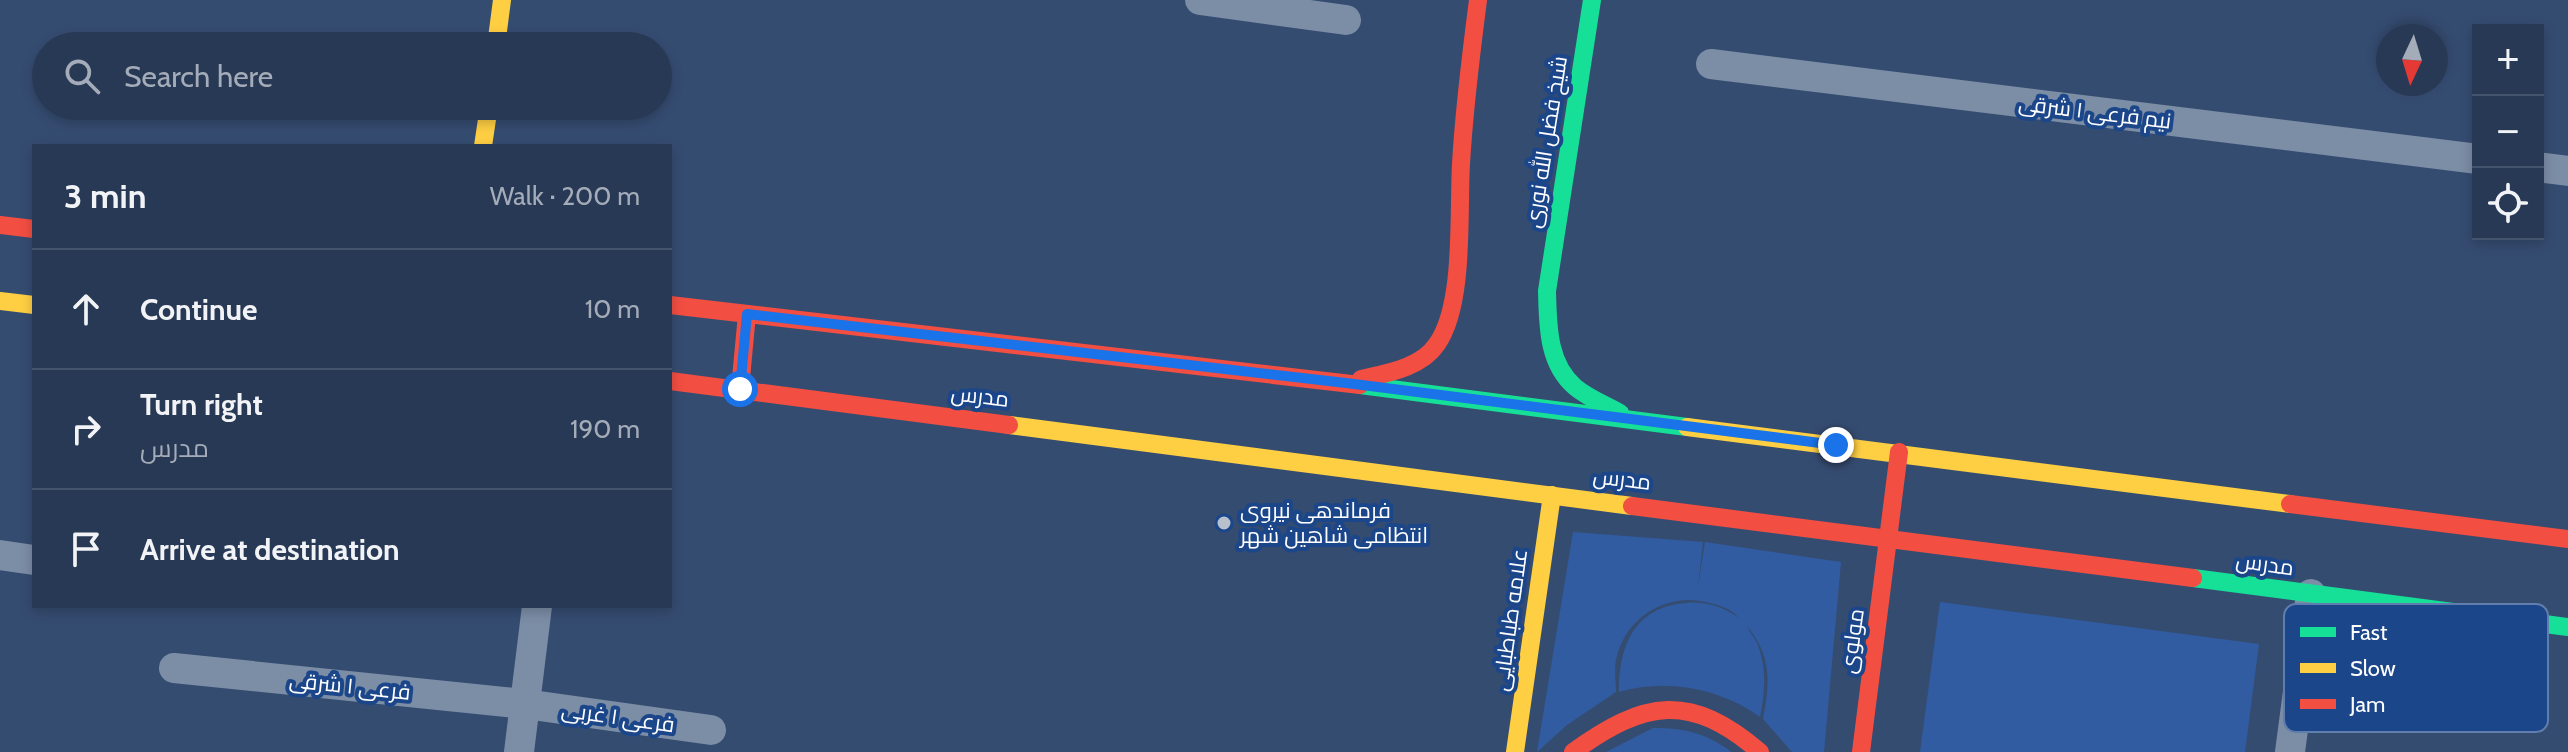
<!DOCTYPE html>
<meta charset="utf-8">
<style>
:root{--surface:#283955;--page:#30405b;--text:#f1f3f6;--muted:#a5acb9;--line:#44536c}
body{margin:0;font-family:Cabin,Cairo,sans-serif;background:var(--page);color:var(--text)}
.controls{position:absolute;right:24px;top:24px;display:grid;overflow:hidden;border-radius:0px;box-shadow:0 4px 12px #0003}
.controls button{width:72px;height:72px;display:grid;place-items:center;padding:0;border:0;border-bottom:2px solid var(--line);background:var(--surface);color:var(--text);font:40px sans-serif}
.compass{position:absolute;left:2376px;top:24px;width:72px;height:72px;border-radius:50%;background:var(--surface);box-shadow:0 4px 12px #0003;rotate:184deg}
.stop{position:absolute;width:24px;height:24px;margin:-18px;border:6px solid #1a73e8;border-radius:50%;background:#fff}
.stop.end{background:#1a73e8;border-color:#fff;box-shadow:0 2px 8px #0008}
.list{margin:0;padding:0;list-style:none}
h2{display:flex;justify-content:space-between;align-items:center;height:104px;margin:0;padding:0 32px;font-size:34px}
h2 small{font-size:26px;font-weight:400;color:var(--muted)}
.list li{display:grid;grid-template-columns:52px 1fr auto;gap:24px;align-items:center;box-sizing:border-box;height:120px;padding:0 32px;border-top:2px solid var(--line)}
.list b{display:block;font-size:30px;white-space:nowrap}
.list p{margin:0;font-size:26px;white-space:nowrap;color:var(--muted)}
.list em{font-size:26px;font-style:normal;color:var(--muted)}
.icon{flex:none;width:44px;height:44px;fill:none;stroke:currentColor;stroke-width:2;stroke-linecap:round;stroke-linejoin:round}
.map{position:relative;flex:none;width:2568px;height:752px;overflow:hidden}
.search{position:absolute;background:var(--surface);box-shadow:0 4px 12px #0003;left:32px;top:32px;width:640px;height:88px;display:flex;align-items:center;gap:20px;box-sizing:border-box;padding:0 28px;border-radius:44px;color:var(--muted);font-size:30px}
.panel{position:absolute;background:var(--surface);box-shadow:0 4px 12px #0003;left:32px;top:144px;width:640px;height:464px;border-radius:0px}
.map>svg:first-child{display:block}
</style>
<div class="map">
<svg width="2568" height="752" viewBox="0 0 2568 752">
<rect width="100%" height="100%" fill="#354c71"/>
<g fill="#315ca1">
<path d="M1573 532 1703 542 1698 587 1705 542 1841 562 1824 752H1792L1763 719C1770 683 1772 656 1747 626 1749 631 1754 637 1757 643 1767 667 1765 692 1760 717 1720 688 1666 678 1619 692 1619 646 1634 607 1686 603 1704 601 1724 607 1739 618 1731 608 1718 605 1706 602 1665 592 1624 619 1616 660 1614 670 1616 682 1616 692L1567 725 1537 752Z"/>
<path d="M1940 602 2259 644 2245 752H1920Z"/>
<path d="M1653 728C1683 728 1707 733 1731 752H1606Z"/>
</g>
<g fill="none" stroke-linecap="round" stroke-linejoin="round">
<g stroke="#7c8da6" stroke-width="30">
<path d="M1200 0 1346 20"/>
<path d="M1711 64 2478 159"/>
<path d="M2538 167 2568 171"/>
<path d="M0 555 34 560"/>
<path d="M174 668 525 704 711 730"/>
<path d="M519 752 537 606"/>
<path d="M2290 752 2311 594"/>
</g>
<g stroke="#16e098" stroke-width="18">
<path d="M1592 0 1547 291C1548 324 1547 363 1575 387 1588 398 1606 405 1620 413"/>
<path d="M1360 385 1687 427"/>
<path d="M2193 578 2568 627"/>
</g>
<g stroke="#ffcf43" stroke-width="18">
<path d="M496 46 502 0"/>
<path d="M483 146 489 106"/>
<path d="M0 301 34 305"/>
<path d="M1009 425 1632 506"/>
<path d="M1687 427 2290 504"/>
<path d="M1515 752 1552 495"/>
</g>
<g stroke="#f24e42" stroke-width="18">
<path d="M0 225 34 229"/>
<path d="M670 305 1360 385"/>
<path d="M1361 379C1387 373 1421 368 1437 344 1465 304 1458 213 1461 164 1464 109 1471 54 1478 0"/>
<path d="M670 381 1009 425"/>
<path d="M740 389 747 314"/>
<path d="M2290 504 2568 539"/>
<path d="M1632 506 2193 578"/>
<path d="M1573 752C1645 700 1690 692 1760 752"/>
<path d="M1861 752 1899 452"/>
</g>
</g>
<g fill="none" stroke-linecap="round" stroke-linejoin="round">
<path stroke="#1a73e8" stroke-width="10" d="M740 389 747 314 1346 383 1836 445"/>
</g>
<circle fill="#b8c0cd" stroke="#1c468a" stroke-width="3" cx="1224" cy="523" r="8"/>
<g text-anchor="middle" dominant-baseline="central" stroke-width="8" stroke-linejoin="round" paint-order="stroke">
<g font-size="22" fill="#fff" stroke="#1c468a">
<text transform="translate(2095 112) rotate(7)">نیم فرعی ۱ شرقی</text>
<text transform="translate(1546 142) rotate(-81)">شیخ فضل الله نوری</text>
<text transform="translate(980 396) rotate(7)">مدرس</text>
<text transform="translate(1622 479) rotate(7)">مدرس</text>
<text transform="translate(2265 564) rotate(8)">مدرس</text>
<text transform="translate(1510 620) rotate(-82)">علامه طباطبایی</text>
<text transform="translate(1852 641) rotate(-82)">مولوی</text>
<text transform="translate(350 686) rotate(6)">فرعی ۱ شرقی</text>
<text transform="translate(618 717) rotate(8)">فرعی ۱ غربی</text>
</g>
<g font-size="22" fill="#fff" stroke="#1c468a" text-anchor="start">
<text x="1240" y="510">فرماندهی نیروی<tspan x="1240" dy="25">انتظامی شاهین شهر</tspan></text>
</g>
</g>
<rect x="2284" y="604" width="264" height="128" rx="12" fill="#1c468a" stroke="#607ead" stroke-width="2"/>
<rect x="2300" y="627" width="36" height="10" fill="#16e098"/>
<rect x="2300" y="663" width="36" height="10" fill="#ffcf43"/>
<rect x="2300" y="699" width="36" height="10" fill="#f24e42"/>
<g font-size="22" fill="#fff">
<text x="2350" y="640">Fast</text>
<text x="2350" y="676">Slow</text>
<text x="2350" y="712">Jam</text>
</g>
</svg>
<div class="controls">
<button>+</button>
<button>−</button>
<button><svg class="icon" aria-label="locate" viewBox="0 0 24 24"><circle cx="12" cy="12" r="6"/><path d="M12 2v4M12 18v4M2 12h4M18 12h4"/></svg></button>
</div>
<svg class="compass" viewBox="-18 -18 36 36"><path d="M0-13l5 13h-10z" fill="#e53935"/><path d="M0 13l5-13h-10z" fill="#a5acb9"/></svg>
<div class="stop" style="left:740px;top:389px"></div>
<div class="stop end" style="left:1836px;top:445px"></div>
<div class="search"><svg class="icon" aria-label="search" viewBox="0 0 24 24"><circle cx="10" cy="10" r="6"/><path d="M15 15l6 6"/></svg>Search here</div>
<section class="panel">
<h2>3 min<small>Walk · 200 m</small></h2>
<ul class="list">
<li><svg class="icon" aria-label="ahead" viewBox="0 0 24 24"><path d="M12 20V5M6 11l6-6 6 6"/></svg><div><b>Continue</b></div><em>10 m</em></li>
<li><svg class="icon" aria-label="right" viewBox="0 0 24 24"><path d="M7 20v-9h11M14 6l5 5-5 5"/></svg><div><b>Turn right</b><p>مدرس</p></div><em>190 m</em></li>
<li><svg class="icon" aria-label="arrive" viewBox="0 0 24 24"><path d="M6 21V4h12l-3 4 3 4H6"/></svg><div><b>Arrive at destination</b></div></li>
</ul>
</section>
</div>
